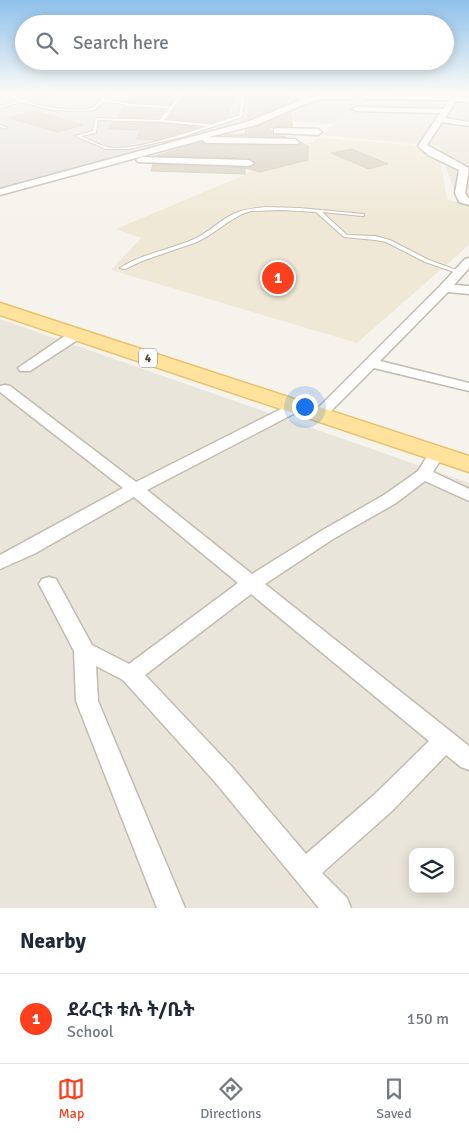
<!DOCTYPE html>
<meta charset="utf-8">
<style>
:root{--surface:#fff;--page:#f6f6f7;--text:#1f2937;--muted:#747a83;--line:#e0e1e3;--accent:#fc3f1d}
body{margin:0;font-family:Signika,"Noto Sans Ethiopic",sans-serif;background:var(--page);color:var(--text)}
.controls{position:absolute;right:15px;bottom:15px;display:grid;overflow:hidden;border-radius:10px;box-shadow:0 2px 12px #0003}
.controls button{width:45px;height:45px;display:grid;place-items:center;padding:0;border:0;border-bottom:1px solid var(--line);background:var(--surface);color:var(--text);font:25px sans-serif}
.you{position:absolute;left:304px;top:406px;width:18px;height:18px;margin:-12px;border:4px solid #fff;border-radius:50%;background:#1a73e8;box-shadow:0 0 0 8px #1a73e833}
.badge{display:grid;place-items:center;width:32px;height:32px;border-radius:50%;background:var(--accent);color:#fff;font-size:16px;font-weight:700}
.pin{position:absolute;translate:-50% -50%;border:2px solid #fff;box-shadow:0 1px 5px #0006}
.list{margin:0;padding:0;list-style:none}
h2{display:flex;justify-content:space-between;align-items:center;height:65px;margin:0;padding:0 20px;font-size:21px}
h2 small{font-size:16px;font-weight:400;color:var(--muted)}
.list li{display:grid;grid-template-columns:32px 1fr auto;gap:15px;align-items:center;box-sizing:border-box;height:90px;padding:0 20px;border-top:1px solid var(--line)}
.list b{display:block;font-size:19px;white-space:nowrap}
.list p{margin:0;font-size:16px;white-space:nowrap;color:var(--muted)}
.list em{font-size:16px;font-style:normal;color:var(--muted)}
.icon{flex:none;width:28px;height:28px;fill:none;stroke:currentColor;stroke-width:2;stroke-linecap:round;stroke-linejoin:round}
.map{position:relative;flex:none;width:469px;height:908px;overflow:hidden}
.search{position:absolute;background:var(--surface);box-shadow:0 2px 12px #0003;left:15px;right:15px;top:15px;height:55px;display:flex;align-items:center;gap:12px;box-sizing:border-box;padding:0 18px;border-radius:28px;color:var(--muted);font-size:19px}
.sheet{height:155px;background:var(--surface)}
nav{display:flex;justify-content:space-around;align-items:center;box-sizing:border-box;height:70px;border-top:1px solid var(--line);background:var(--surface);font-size:14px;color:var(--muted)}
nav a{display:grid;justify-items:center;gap:2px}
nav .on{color:var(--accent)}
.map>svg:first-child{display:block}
</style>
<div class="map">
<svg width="469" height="908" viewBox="0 0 469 908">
<rect width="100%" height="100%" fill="#f6f3ec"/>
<g fill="#eae5da" fill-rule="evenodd">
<path d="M364 93H469V206L458 203 439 146 323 135Z"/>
<path d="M0 319 469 483V908H0ZM413 852H450V889H413Z"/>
</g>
<path fill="#e6e2dd" d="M0 93H364L333 124 254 120 0 190Z"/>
<path fill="#efe8d6" d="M319 138 412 145 440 160 447 199 469 205V245L357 343 111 270 141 238 116 229 242 176Z"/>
<g fill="#d8cfc1" stroke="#d3c7b4">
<path d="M133 95 157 96 176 97 170 104 128 102Z"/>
<path d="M251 96H285L287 104 247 120Z"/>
<path d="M184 97 230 98 235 99 226 117 210 123 168 118Z"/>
<path d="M124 107 129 108 165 110 159 118 117 117Z"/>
<path d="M35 111 83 125 58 132 9 118Z"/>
<path d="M290 113 293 127 277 126 267 129 272 131 274 135 287 137 223 135 245 134 246 130Z"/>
<path d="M113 122 161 124 198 127 156 140 136 139 141 130 108 129Z"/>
<path d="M202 142 206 145 298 146 301 142 308 146V160L260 172 245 168V174L151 171 153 164 249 168 256 164 249 158 155 156Z"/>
<path d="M352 149 388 164 369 169 331 153Z"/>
</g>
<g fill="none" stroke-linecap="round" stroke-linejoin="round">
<defs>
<g id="lane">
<path d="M10 93H13L15 96 23 100 53 93V94L26 101C48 109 70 111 93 108L108 93H112L105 100 118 101 129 104 171 106 180 95 157 94 156 93 230 94 245 97 242 117 182 137 128 149H106L75 136 93 131 95 118 160 120 169 108 129 106 118 103 103 102 95 110 84 111 52 110 22 102 0 108V106L19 101 12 98ZM183 95 230 96 241 98 239 115 210 125 208 124 164 120ZM98 120 161 122 207 126C184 134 130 152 107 147 99 145 90 140 81 136L96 133Z"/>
<path d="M0 125 6 127 7 128 5 129 0 127Z"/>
<path d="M265 207 299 208 364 214V216H362L322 212 347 235 375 236 390 240 429 260 462 272 457 273 425 262 386 242 375 240 344 237 316 212 281 210 251 211 242 214 230 221 208 236 197 242 142 261 125 269 120 268C139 255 171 249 192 240 209 233 221 218 238 212 247 209 256 208 265 207Z"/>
</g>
<g id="street">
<path d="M299 93H305L307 98 322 95H351L355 97 351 99H322L307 103 256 125 209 137 295 139 299 142 298 144 206 143 202 140 0 195V189L250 121 299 101Z"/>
<path d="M454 93H461L459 97 469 98V102L456 101 445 118 469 122V126L442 122 427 145 467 167 469 169 465 193 469 199V205L459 202 455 193 459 170 428 155 418 146 440 113 356 111 352 109 356 107 443 109 449 100 366 99 362 97 366 95 452 96Z"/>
<path d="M277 128 318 129 322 132 318 135 274 133V129Z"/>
<path d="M141 157 249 160 254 163 249 166 138 162 136 160Z"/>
<path d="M469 258V268L454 285 469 286V294L448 292 380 361 469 383V391L374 368 324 418H314L311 415 441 285 465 259Z"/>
<path d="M77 330 84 334 82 337 30 371H20L18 368 72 331Z"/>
<path d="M5 385 10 386 136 482 291 404H301L304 407 301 410 147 490 252 574 321 531 384 495 418 471 431 450H443L445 453 433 472 469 489V501L425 481 396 503 333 539 265 584 469 746V770L461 767 446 755 392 811 322 873 347 898 351 908H319L215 782 123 680 96 666 98 701 185 908H157L76 701 74 651 39 584 42 579 49 577 56 579 92 645 129 664 238 583 134 497 34 554 0 569V555L123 488 0 392V386ZM251 594 429 741 374 795 306 854 233 768 145 675Z"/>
</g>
<path id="primary" d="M0 303 469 456V472L0 315Z"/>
</defs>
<use href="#lane" stroke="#c2bbae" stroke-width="2"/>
<use href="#street" stroke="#c2bbae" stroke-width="3"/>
<use href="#primary" stroke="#e6c16a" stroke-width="3"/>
<use href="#lane" fill="#fff" fill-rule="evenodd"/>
<use href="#street" fill="#fff" fill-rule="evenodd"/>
<use href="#primary" fill="#ffe39c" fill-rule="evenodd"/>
</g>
<linearGradient id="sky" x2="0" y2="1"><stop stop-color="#8fc1ec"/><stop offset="0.42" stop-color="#fbfaf6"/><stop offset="1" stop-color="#fbfaf6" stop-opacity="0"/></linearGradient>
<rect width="469" height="220" fill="url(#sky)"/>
<g text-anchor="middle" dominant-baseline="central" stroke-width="5" stroke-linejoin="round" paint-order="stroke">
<rect fill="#fff" stroke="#817c74" stroke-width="1" x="139" y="348.5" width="18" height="19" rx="4"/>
<g font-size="12" font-weight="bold" fill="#4b4439">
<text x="148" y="358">4</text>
</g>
</g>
</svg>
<div class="controls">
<button><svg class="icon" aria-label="layers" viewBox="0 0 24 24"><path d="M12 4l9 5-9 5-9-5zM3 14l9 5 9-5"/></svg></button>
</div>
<div class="you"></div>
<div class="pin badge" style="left:278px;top:278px">1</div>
<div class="search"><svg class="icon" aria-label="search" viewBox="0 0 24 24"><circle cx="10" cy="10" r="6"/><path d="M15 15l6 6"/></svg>Search here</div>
</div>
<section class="sheet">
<h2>Nearby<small></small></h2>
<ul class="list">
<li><span class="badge">1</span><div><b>ደራርቱ ቱሉ ት/ቤት</b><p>School</p></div><em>150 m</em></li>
</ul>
</section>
<nav>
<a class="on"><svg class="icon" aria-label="map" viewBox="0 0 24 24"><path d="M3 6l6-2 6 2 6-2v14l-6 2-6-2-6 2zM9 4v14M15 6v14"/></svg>Map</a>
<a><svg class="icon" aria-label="directions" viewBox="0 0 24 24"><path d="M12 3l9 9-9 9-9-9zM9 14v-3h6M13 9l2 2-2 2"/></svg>Directions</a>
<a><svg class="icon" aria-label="saved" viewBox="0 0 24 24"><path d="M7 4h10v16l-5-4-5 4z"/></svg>Saved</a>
</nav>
